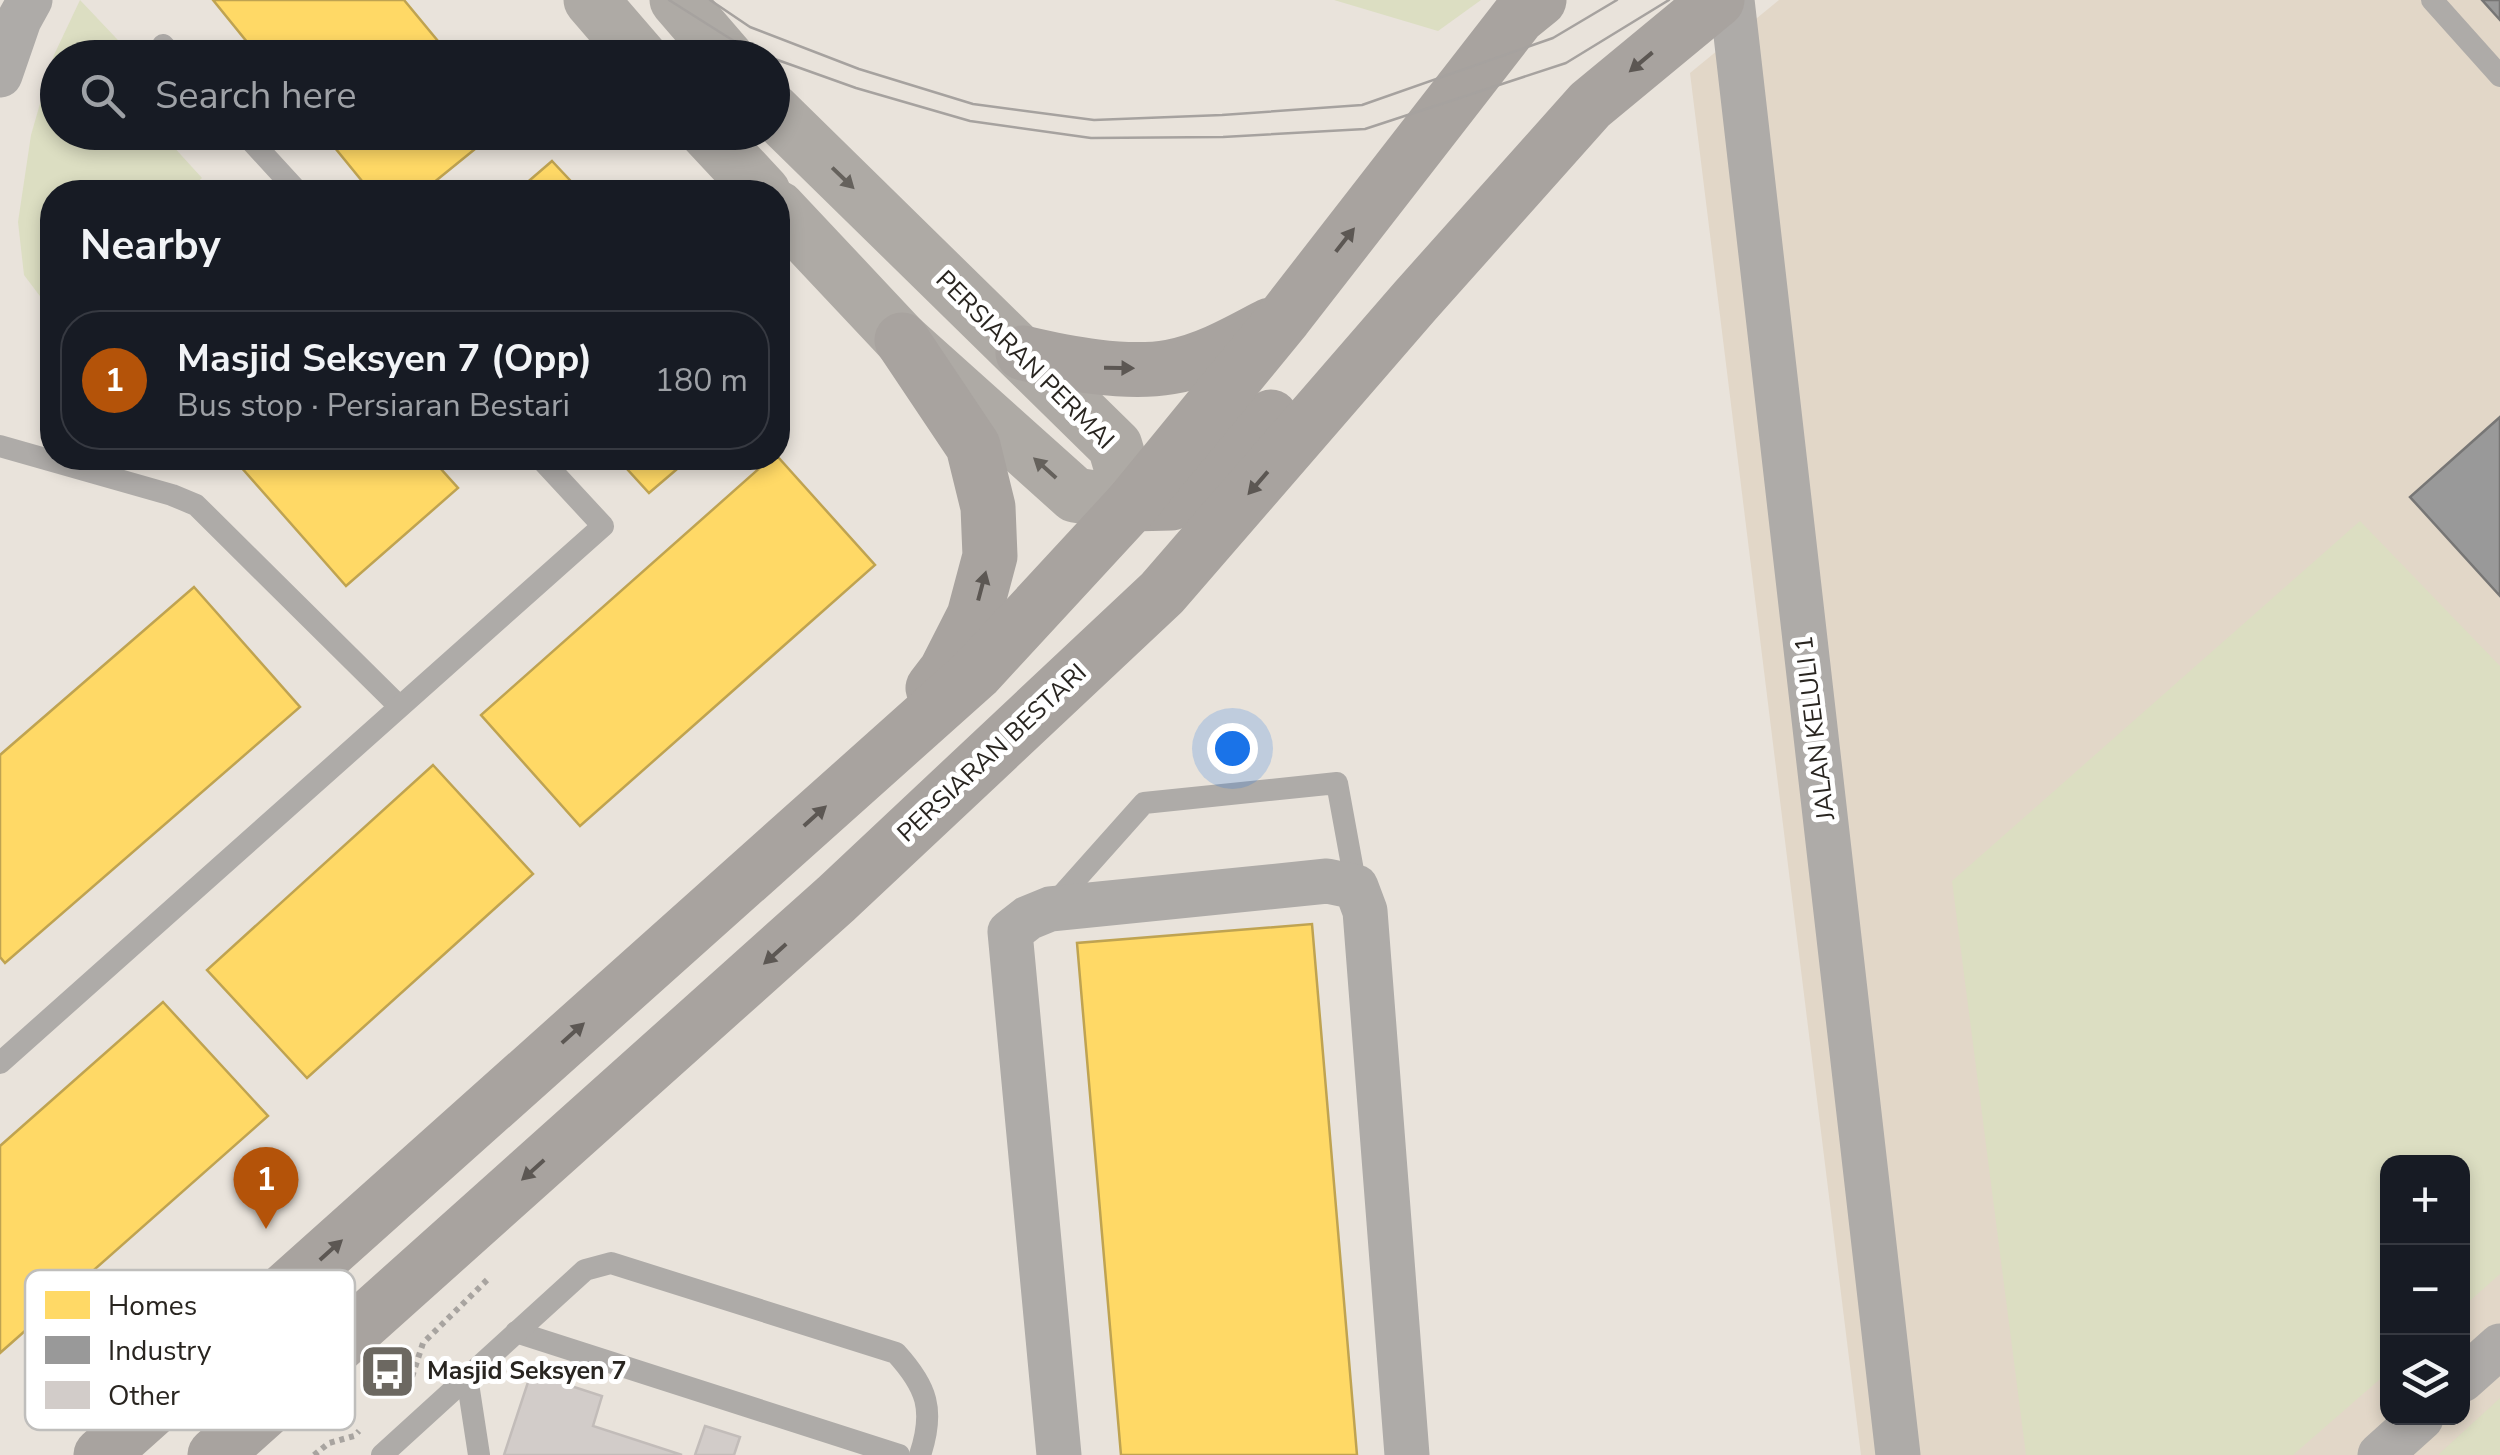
<!DOCTYPE html>
<meta charset="utf-8">
<style>
:root{--surface:#171b24;--page:#20242c;--text:#f1f3f6;--muted:#9ea1a6;--line:#363941;--accent:#b45309}
body{margin:0;font-family:"Nunito Sans",sans-serif;background:var(--page);color:var(--text)}
.controls{position:absolute;right:30px;bottom:30px;display:grid;overflow:hidden;border-radius:20px;box-shadow:0 5px 15px #0003}
.controls button{width:90px;height:90px;display:grid;place-items:center;padding:0;border:0;border-bottom:2px solid var(--line);background:var(--surface);color:var(--text);font:50px sans-serif}
.you{position:absolute;left:1232px;top:748px;width:35px;height:35px;margin:-25px;border:8px solid #fff;border-radius:50%;background:#1a73e8;box-shadow:0 0 0 15px #1a73e833}
.badge{display:grid;place-items:center;width:65px;height:65px;border-radius:50%;background:var(--accent);color:#fff;font-size:32px;font-weight:700}
.pin{position:absolute;translate:-50% -82px;filter:drop-shadow(0 2px 5px #0008)}
.pin::after{content:'';position:absolute;top:52px;width:35px;height:30px;background:inherit;clip-path:polygon(0 0,100% 0,50% 100%)}
.list{margin:0;padding:0;list-style:none}
h2{display:flex;justify-content:space-between;align-items:center;height:130px;margin:0;padding:0 40px;font-size:42px}
h2 small{font-size:32px;font-weight:400;color:var(--muted)}
.list li{display:grid;grid-template-columns:65px 1fr auto;gap:30px;align-items:center;box-sizing:border-box;height:140px;margin:0 20px 20px;padding:0 20px;border:2px solid var(--line);border-radius:40px}
.list b{display:block;font-size:38px;white-space:nowrap}
.list p{margin:0;font-size:32px;white-space:nowrap;color:var(--muted)}
.list em{font-size:32px;font-style:normal;color:var(--muted)}
.icon{flex:none;width:55px;height:55px;fill:none;stroke:currentColor;stroke-width:2;stroke-linecap:round;stroke-linejoin:round}
.map{position:relative;flex:none;width:2500px;height:1455px;overflow:hidden}
.search{position:absolute;background:var(--surface);box-shadow:0 5px 15px #0003;left:40px;top:40px;width:750px;height:110px;display:flex;align-items:center;gap:25px;box-sizing:border-box;padding:0 35px;border-radius:55px;color:var(--muted);font-size:38px}
.panel{position:absolute;background:var(--surface);box-shadow:0 5px 15px #0003;left:40px;top:180px;width:750px;height:290px;border-radius:40px}
.map>svg:first-child{display:block}
</style>
<div class="map">
<svg width="2500" height="1455" viewBox="0 0 2500 1455">
<rect width="100%" height="100%" fill="#e9e3db"/>
<path fill="#e2d7c8" fill-rule="evenodd" d="M1779 0H2500V1455H1861L1690 73ZM2388 1162H2462V1418H2388Z"/>
<g fill="#dcdec2">
<path d="M80 0 134 57 58 58V132L161 133 202 178 186 192H52V312L24 275 18 222 31 135 54 55Z"/>
<path d="M1334 0H1481L1438 31Z"/>
<path d="M2360 521 2500 666V1274L2463 1307 2462 1162H2388L2387 1373 2293 1455H2026L1952 881Z"/>
<path d="M2500 1398V1455H2438Z"/>
</g>
<g fill="#ffd966" stroke="#bfa351" stroke-width="2.5">
<path d="M213 0H404L452 58H260Z"/>
<path d="M322 132H496L422 192H371Z"/>
<path d="M552 161 581 192H516Z"/>
<path d="M778 457 875 565 580 826 481 715 771 458Z"/>
<path d="M233 458H431L458 488 346 586Z"/>
<path d="M617 458H690L649 493Z"/>
<path d="M194 587 300 707 5 963 0 957V755Z"/>
<path d="M433 765 533 874 307 1078 207 970Z"/>
<path d="M1312 924 1357 1455H1121L1077 943Z"/>
<path d="M163 1002 268 1116 0 1353V1146Z"/>
</g>
<g fill="#999" stroke="#777675" stroke-width="2.5">
<path d="M2482 0H2500V20Z"/>
<path d="M2500 417V596L2410 497Z"/>
</g>
<g fill="#d2ccc9" stroke="#c2bcb9" stroke-width="2.5">
<path d="M531 1373 602 1396 593 1426 682 1455H504Z"/>
<path d="M705 1426 740 1437 734 1455H695Z"/>
</g>
<g fill="none" stroke-linecap="round" stroke-linejoin="round">
<g stroke="#a8a4a0" stroke-width="6" stroke-dasharray="5 5" stroke-linecap="butt">
<path d="M409 1386 423 1343 489 1278"/>
<path d="M314 1455 329 1443 354 1436 359 1431"/>
</g>
<g stroke="#aeaba8" stroke-width="22">
<path d="M2432 0 2500 76"/>
<path d="M163 45 175 58"/>
<path d="M243 132 298 192"/>
<path d="M0 446 172 495 196 505 399 706"/>
<path d="M1053 905 1144 803 1337 783 1356 887"/>
<path d="M0 1063 603 526 540 458"/>
<path d="M516 1332 899 1455"/>
<path d="M467 1377 479 1455"/>
<path d="M382 1455 585 1270 611 1263 896 1353C927 1387 935 1410 920 1455"/>
</g>
<g stroke="#aeaba8" stroke-width="45">
<path d="M1732 0 1898 1455"/>
<path d="M0 75 19 20 30 0"/>
<path d="M2462 1380 2500 1346"/>
<path d="M1059 1455 1010 932 1028 918 1050 909 1327 881 1356 887 1365 911 1407 1455"/>
<path d="M2380 1455 2421 1418"/>
</g>
<g stroke="#aeaaa5" stroke-width="55">
<path d="M591 0 641 58"/>
<path d="M677 0 727 58"/>
<path d="M772 110 1115 446 1132 504 1075 495 902 340 778 208"/>
<path d="M707 132 763 192"/>
</g>
<g stroke="#a8a39f" stroke-width="55">
<path d="M902 340 973 446 988 507 990 556 974 616 946 671 933 688"/>
<path d="M1023 353C1066 363 1125 375 1170 367 1205 361 1238 342 1270 325"/>
<path d="M1132 504 1171 503 1210 479 1271 417"/>
<path d="M101 1455 976 673 1132 504 1285 317 1518 17 1539 0"/>
<path d="M215 1455 836 899 1162 593 1415 301 1590 105 1717 0"/>
</g>
<g stroke="#a6a29f" stroke-width="2.5">
<path d="M669 0 745 48 772 58"/>
<path d="M710 0 750 27 859 69 973 104 1094 120 1222 115 1362 105 1553 38 1617 0"/>
<path d="M772 58 856 88 970 121 1091 138 1223 137 1365 129 1566 63 1669 0"/>
</g>
</g>
<defs><path id="oneway-solid" d="M-6-.8H1V-3.2L6.5 0L1 3.2V.8H-6Z" transform="scale(2.5)"/></defs>
<g fill="#5c5753">
<use href="#oneway-solid" transform="translate(1641 62) rotate(140)"/>
<use href="#oneway-solid" transform="translate(1345 240) rotate(-52)"/>
<use href="#oneway-solid" transform="translate(1119 368) rotate(1)"/>
<use href="#oneway-solid" transform="translate(1258 483) rotate(131)"/>
<use href="#oneway-solid" transform="translate(982 586) rotate(-75)"/>
<use href="#oneway-solid" transform="translate(815 816) rotate(-42)"/>
<use href="#oneway-solid" transform="translate(775 954) rotate(138)"/>
<use href="#oneway-solid" transform="translate(573 1033) rotate(-42)"/>
<use href="#oneway-solid" transform="translate(533 1170) rotate(138)"/>
<use href="#oneway-solid" transform="translate(331 1250) rotate(-42)"/>
</g>
<g fill="#65615c">
<use href="#oneway-solid" transform="translate(843 178) rotate(44)"/>
<use href="#oneway-solid" transform="translate(1045 468) rotate(-138)"/>
</g>
<defs>
<symbol id="bus-square" viewBox="-11 -11 22 22"><rect x="-9" y="-9" width="18" height="18" rx="4" fill="#6c6861" stroke="#fff"/><path d="M-5-6H5V4H4V6H2V4H-2V6H-4V4H-5ZM-3.5-4V0h7V-4ZM-3.5 1.2v1.5H-2V1.2ZM2 1.2v1.5H3.5V1.2Z" fill="#fff"/></symbol>
</defs>
<g fill-rule="evenodd">
<use href="#bus-square" x="356" y="1340" width="63" height="63"/>
</g>
<g text-anchor="middle" dominant-baseline="central" stroke-width="10" stroke-linejoin="round" paint-order="stroke">
<g font-size="25" fill="#292520" stroke="#fff">
<text transform="translate(1025 360) rotate(45)">PERSIARAN PERMAI</text>
<text transform="translate(1815 728) rotate(-97)">JALAN KELULI 1</text>
<text transform="translate(992 753) rotate(-43)">PERSIARAN BESTARI</text>
</g>
<g font-size="25" font-weight="bold" fill="#292520" stroke="#fff" text-anchor="start">
<text x="427" y="1371">Masjid Seksyen 7</text>
</g>
</g>
<rect x="25" y="1270" width="330" height="160" rx="15" fill="#fff" stroke="#bfbebc" stroke-width="2.5"/>
<rect x="45" y="1291" width="45" height="28" fill="#ffd966"/>
<rect x="45" y="1336" width="45" height="28" fill="#999"/>
<rect x="45" y="1381" width="45" height="28" fill="#d2ccc9"/>
<g font-size="28" fill="#292520">
<text x="108" y="1315">Homes</text>
<text x="108" y="1360">Industry</text>
<text x="108" y="1405">Other</text>
</g>
</svg>
<div class="controls">
<button>+</button>
<button>−</button>
<button><svg class="icon" aria-label="layers" viewBox="0 0 24 24"><path d="M12 4l9 5-9 5-9-5zM3 14l9 5 9-5"/></svg></button>
</div>
<div class="you"></div>
<div class="pin badge" style="left:266px;top:1229px">1</div>
<div class="search"><svg class="icon" aria-label="search" viewBox="0 0 24 24"><circle cx="10" cy="10" r="6"/><path d="M15 15l6 6"/></svg>Search here</div>
<section class="panel">
<h2>Nearby<small></small></h2>
<ul class="list">
<li><span class="badge">1</span><div><b>Masjid Seksyen 7 (Opp)</b><p>Bus stop · Persiaran Bestari</p></div><em>180 m</em></li>
</ul>
</section>
</div>
